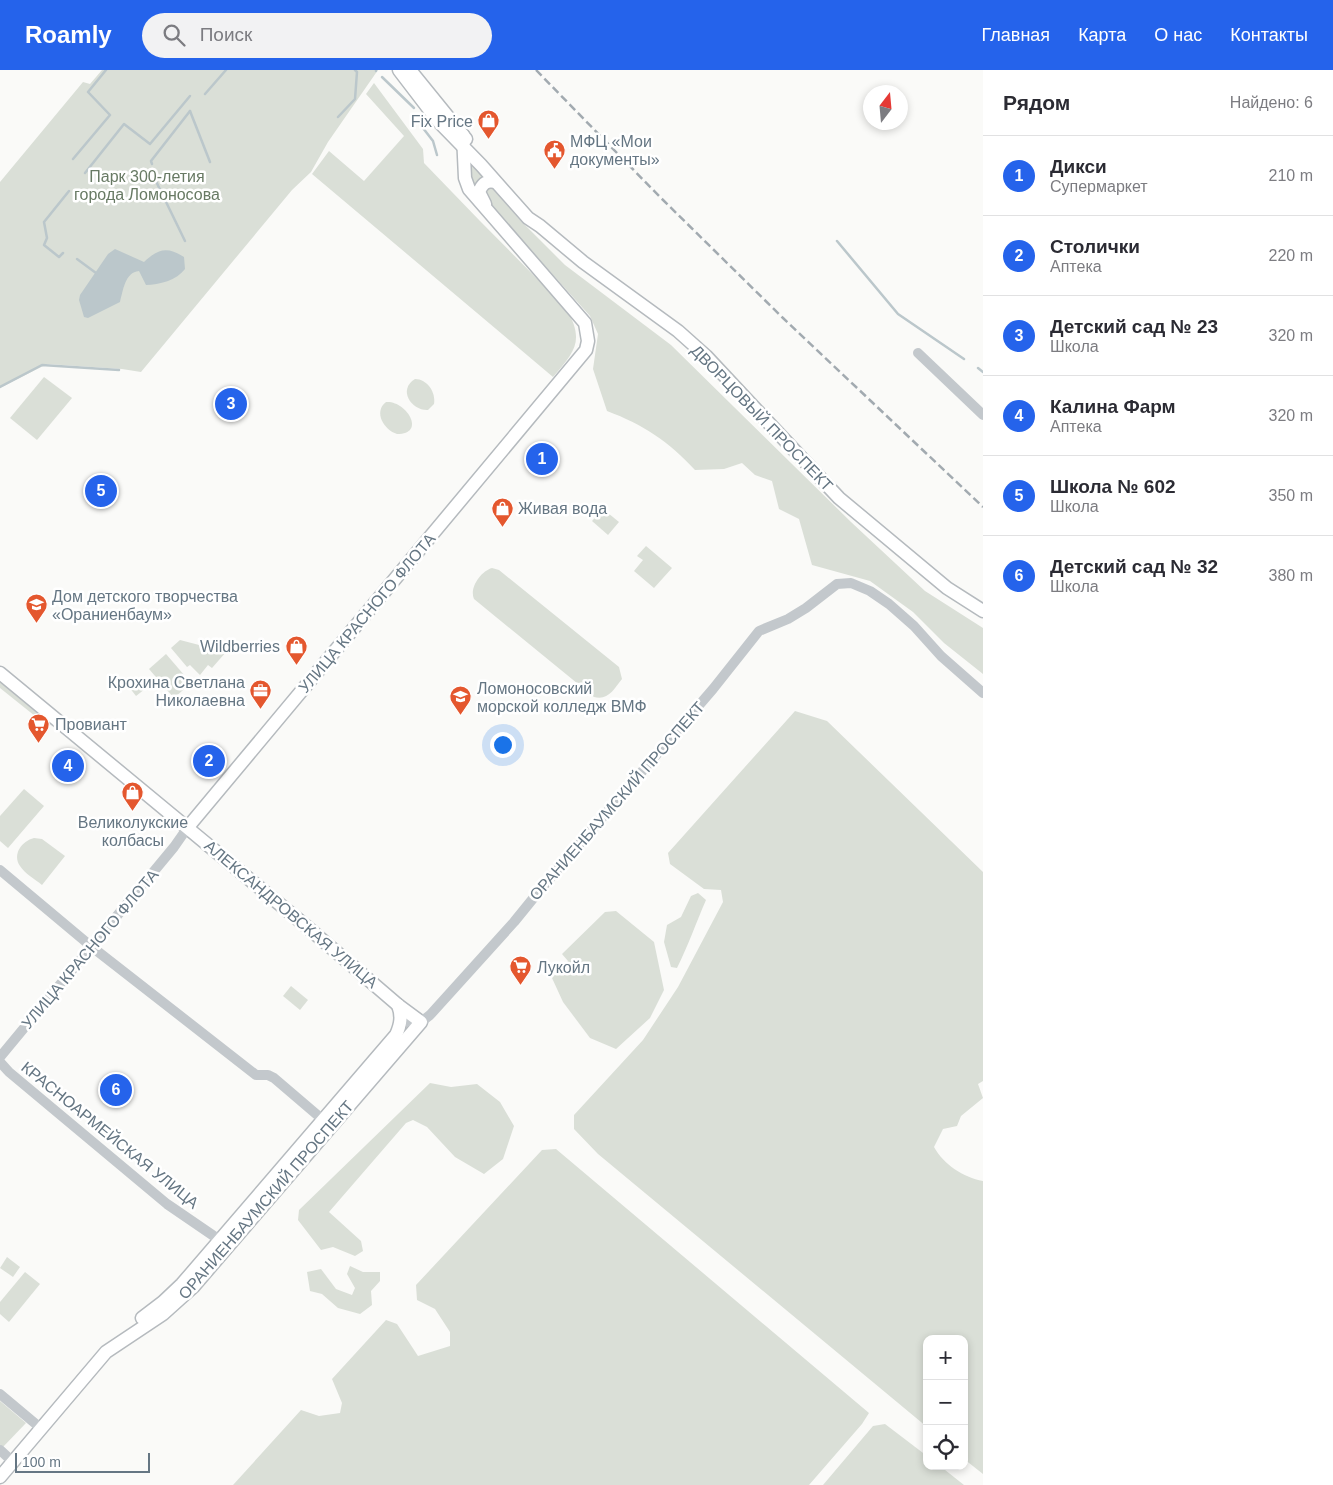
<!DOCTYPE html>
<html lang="ru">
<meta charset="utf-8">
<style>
:root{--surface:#fff;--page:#f2f2f3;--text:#2b2b33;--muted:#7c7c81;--line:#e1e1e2;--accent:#2563eb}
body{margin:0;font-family:Arial,sans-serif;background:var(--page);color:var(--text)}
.controls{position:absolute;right:15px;bottom:15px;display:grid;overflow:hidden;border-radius:10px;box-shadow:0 2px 8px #0003}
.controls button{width:45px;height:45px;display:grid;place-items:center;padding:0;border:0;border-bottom:1px solid var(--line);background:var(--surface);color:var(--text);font:25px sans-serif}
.compass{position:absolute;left:863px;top:15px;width:45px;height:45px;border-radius:50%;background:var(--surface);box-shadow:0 2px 8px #0003;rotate:16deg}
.scale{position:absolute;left:15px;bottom:12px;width:135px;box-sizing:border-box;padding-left:5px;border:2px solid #657683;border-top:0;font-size:14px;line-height:18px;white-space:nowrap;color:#657683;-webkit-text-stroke:4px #fff;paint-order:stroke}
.you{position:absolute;left:502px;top:674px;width:18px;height:18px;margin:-12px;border:4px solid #fff;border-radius:50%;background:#1a73e8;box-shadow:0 0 0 8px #1a73e833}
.badge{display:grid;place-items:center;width:32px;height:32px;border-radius:50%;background:var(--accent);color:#fff;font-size:16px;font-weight:700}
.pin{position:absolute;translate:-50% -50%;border:2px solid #fff;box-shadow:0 1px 5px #0006}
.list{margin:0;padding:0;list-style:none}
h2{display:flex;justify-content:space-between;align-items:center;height:65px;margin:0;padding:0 20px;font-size:21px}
h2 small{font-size:16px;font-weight:400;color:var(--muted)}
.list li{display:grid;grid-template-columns:32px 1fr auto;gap:15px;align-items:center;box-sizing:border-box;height:80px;padding:0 20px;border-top:1px solid var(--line)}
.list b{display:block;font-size:19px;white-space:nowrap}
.list p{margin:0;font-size:16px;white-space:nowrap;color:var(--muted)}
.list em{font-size:16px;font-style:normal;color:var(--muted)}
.icon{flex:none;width:28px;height:28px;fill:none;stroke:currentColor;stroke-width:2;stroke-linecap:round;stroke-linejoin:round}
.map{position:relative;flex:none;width:983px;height:1415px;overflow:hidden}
header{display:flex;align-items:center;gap:30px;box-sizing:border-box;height:70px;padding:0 25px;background:var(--accent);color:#fff}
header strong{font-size:24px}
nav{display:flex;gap:28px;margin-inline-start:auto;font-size:18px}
.search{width:350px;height:45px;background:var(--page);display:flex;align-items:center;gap:12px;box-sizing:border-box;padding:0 18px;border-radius:28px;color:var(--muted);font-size:19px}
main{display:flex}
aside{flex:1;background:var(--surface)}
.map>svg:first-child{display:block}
</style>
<header>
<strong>Roamly</strong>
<div class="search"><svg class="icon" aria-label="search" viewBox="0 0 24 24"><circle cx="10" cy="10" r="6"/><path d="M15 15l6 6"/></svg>Поиск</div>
<nav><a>Главная</a><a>Карта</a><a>О нас</a><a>Контакты</a></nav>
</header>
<main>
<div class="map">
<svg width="983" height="1415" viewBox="0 0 983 1415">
<rect width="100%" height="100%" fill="#fafaf8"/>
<g fill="#dadfd7">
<path d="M102 0H378L328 72 311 102 292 120 141 302 122 299 47 294 0 318V112L83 12 90 14Z"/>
<path d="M374 13 423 79 424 93 480 151 566 238C585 271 575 281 553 307L312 104 329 81 364 111 404 66 366 24Z"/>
<path d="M471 91 487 105 474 116 469 102Z"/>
<path d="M487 117 492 118 519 149 565 195 671 275 851 452 925 521 983 558V604L944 573 913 542 870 511 812 495 799 449 779 439 772 411 755 405 742 393 724 399 695 400C668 371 644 355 607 341L593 299 598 264 590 246 501 147 484 123Z"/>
<path d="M44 307 72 328 37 370 10 348Z"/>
<path d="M415 309C427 309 436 322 434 334L428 340C412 341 397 320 415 309Z"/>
<path d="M386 332C406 330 427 364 397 364 384 360 373 342 386 332Z"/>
<path d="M603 439 619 452 608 465 592 451Z"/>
<path d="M646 476 672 498 654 518 634 501 643 490 637 486Z"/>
<path d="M492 498 499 500 619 597 622 609C614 619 608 631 594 627L474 529C469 518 481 501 492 498Z"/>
<path d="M180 570 226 582 212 598 208 595 200 605 190 595 187 597 171 578Z"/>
<path d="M166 584 191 613 174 628 149 599Z"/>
<path d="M137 610 145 619 136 626 129 617Z"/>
<path d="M0 612 42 647 40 650 0 618Z"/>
<path d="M795 641 827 651 983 802V1011L978 1014 983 1028 961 1046 957 1056 943 1059 934 1077C944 1095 963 1107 983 1111V1404L964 1389V1269H927V1357L598 1084 574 1059V1045L643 970 678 917 723 832 721 820 704 819 670 794 668 783Z"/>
<path d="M24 719 44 736 8 778 0 771V746Z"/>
<path d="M34 768 42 769 65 786 42 815C35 809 25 804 20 796 12 784 22 771 34 768Z"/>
<path d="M698 823 706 830C696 853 688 876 677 898L671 897 664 872 667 855 681 847 691 826Z"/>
<path d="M616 841 654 872 664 920 650 948 616 979 590 968 563 932 552 908 568 891 562 884 605 842Z"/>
<path d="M291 916 308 930 300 940 283 926Z"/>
<path d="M430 1013 451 1017 477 1014 500 1032 514 1056 503 1089 484 1104 455 1087 427 1057 413 1050 406 1053 329 1142 361 1171 363 1181 355 1186 333 1177 321 1180 298 1150 299 1140Z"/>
<path d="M556 1079 869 1343 862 1354 809 1415H233L301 1340 319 1346 340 1343 342 1333 332 1309 386 1250 397 1254 418 1286 450 1276V1262L435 1239 417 1230 416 1215 542 1080Z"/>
<path d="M7 1187 20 1197 13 1207 0 1198Z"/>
<path d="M350 1196 363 1202H380V1211L371 1221 372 1235 360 1244 338 1238 322 1224 310 1221 307 1202 321 1199 336 1219 352 1225 355 1218 347 1204Z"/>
<path d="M25 1202 40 1214 9 1252 0 1244V1232Z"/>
<path d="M0 1331 26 1353 2 1378 0 1375Z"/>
<path d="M885 1354 927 1386V1396H940L964 1415H823L873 1356Z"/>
</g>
<path fill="#bbc7cb" d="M115 179 144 192C158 179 167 176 184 187L185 199C177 210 159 215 146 215L139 201C125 202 123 221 120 232L88 248 84 247 79 230 80 225 108 184Z"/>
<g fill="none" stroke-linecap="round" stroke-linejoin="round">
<g stroke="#bbc7cb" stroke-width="2.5">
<path d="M376 0V1"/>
<path d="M382 7 414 38"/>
<path d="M205 24 226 0"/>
<path d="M190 41 210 92"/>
<path d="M338 47 355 29 357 2 355 0"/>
<path d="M416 49 433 71 437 85"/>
<path d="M73 89 110 45 88 22 106 0"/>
<path d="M152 94 151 91 190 41"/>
<path d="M85 103 124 54 150 74 190 26"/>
<path d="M152 103 185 171"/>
<path d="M837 171 898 244 964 289"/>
<path d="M63 183 59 187 44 175 47 168 44 152 69 121"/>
<path d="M77 189 96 203"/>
<path d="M978 298 983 302"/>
<path d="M0 317 42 295 119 300"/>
</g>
<defs>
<g id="major">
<path d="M399 0 438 51 481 95 528 148 540 156 583 192 678 261 706 286 839 428 947 518 983 541"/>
<path d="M410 0 466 69"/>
<path d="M485 134 479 122C482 114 486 110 495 112"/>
<path d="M0 603 306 856 398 935 421 952 193 1217 163 1244 106 1282 0 1407"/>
<path d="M188 757 586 280 588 271 585 253 469 119 465 108 463 65"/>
<path d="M142 1248 163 1232 182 1214 396 965C401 954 402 946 398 935"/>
</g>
</defs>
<use href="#major" stroke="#b5babe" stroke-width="15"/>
<g stroke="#c3c8cc" stroke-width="10">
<path d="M918 283 983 345"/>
<path d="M0 800 92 877 256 1005H268L274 1008 329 1055"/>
<path d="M401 951 421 952 430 945 514 852 540 820 713 619 759 561 788 549 806 538 837 514 851 513 870 521 889 534 914 556 941 586 983 623"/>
<path d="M0 987 174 777 188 757"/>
<path d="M0 992 9 1002 167 1134 224 1173"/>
<path d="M0 1324 37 1355"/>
<path d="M0 1380 13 1392"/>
</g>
<use href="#major" stroke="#fff" stroke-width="12"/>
<path stroke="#a2aab0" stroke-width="2.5" stroke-dasharray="8 4" stroke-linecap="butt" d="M536 0 660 127 783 248 983 437"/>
</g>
<defs>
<symbol id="shop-pin" viewBox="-11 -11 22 30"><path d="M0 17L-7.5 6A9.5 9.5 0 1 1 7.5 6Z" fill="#e4572e" stroke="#fff"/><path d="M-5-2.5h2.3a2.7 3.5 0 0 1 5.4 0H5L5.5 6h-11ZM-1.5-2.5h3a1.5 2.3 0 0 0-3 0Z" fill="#fff"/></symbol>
<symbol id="civic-pin" viewBox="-11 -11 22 30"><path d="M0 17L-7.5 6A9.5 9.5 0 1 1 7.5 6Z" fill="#e4572e" stroke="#fff"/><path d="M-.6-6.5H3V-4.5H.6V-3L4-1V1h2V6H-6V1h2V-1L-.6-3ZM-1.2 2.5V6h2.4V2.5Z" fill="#fff"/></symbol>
<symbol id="school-pin" viewBox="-11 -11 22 30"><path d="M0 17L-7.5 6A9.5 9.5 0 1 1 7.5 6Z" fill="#e4572e" stroke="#fff"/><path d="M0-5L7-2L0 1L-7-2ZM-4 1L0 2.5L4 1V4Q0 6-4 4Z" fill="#fff"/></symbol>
<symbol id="office-pin" viewBox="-11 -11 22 30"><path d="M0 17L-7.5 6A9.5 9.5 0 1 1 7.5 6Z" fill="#e4572e" stroke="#fff"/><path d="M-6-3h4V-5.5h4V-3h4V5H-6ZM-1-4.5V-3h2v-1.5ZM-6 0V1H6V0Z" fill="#fff"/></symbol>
<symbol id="university-pin" viewBox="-11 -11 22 30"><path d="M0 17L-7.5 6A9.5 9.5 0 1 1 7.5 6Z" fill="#e4572e" stroke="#fff"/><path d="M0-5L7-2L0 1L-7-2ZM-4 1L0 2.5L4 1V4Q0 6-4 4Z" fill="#fff"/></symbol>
<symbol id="supermarket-pin" viewBox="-11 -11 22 30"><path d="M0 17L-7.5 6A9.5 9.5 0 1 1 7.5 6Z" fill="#e4572e" stroke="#fff"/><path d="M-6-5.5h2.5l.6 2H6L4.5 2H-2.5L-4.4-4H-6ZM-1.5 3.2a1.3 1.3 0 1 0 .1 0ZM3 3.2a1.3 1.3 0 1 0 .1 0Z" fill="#fff"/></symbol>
</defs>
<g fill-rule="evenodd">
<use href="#shop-pin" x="476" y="38" width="25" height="34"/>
<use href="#civic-pin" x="542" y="68" width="25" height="34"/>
<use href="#shop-pin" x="490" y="426" width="25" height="34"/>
<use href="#school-pin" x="24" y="522" width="25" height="34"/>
<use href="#shop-pin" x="284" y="564" width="25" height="34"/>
<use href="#office-pin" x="248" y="608" width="25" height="34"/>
<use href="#university-pin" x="448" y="614" width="25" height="34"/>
<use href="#supermarket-pin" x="26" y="642" width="25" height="34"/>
<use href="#shop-pin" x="120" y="710" width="25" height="34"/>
<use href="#supermarket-pin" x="508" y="884" width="25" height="34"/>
</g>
<g text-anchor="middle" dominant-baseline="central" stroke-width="5" stroke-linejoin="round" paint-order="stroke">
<g font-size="16" fill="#657683" stroke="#fff" text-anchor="start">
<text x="473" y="51" text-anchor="end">Fix Price</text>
<text x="570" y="71">МФЦ «Мои<tspan x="570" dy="18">документы»</tspan></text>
<text x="518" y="438">Живая вода</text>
<text x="52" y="526">Дом детского творчества<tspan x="52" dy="18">«Ораниенбаум»</tspan></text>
<text x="280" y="576" text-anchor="end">Wildberries</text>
<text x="245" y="612" text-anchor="end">Крохина Светлана<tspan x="245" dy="18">Николаевна</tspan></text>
<text x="477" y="618">Ломоносовский<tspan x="477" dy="18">морской колледж ВМФ</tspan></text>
<text x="55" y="654">Провиант</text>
<text x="133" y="752" text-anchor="middle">Великолукские<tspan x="133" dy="18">колбасы</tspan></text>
<text x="537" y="897">Лукойл</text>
</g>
<g font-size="16" fill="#687a64" stroke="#fff">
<text x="147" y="106">Парк 300-летия<tspan x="147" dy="18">города Ломоносова</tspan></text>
</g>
<g font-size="16" fill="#657683" stroke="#fff">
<text transform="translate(762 348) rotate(46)">ДВОРЦОВЫЙ ПРОСПЕКТ</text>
<text transform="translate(367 543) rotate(-50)">УЛИЦА КРАСНОГО ФЛОТА</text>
<text transform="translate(617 731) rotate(-49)">ОРАНИЕНБАУМСКИЙ ПРОСПЕКТ</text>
<text transform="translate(291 844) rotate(40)">АЛЕКСАНДРОВСКАЯ УЛИЦА</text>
<text transform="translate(90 879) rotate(-50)">УЛИЦА КРАСНОГО ФЛОТА</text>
<text transform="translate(110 1065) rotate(39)">КРАСНОАРМЕЙСКАЯ УЛИЦА</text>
<text transform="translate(266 1130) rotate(-49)">ОРАНИЕНБАУМСКИЙ ПРОСПЕКТ</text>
</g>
</g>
</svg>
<div class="controls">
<button>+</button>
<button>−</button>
<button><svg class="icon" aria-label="locate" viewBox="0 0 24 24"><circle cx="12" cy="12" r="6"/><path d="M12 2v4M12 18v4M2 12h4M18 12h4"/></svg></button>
</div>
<svg class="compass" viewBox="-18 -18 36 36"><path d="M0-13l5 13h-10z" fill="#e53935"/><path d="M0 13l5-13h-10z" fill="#7c7c81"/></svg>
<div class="scale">100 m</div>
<div class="you"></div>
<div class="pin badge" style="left:542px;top:389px">1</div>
<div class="pin badge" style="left:209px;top:691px">2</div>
<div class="pin badge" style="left:231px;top:334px">3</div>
<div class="pin badge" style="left:68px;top:696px">4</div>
<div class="pin badge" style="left:101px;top:421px">5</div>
<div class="pin badge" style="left:116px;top:1020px">6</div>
</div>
<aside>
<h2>Рядом<small>Найдено: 6</small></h2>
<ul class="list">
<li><span class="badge">1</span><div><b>Дикси</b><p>Супермаркет</p></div><em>210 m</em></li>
<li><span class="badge">2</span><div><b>Столички</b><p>Аптека</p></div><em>220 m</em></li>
<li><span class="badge">3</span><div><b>Детский сад № 23</b><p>Школа</p></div><em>320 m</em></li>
<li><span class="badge">4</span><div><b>Калина Фарм</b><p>Аптека</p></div><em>320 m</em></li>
<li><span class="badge">5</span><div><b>Школа № 602</b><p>Школа</p></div><em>350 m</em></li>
<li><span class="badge">6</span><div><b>Детский сад № 32</b><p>Школа</p></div><em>380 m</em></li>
</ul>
</aside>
</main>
